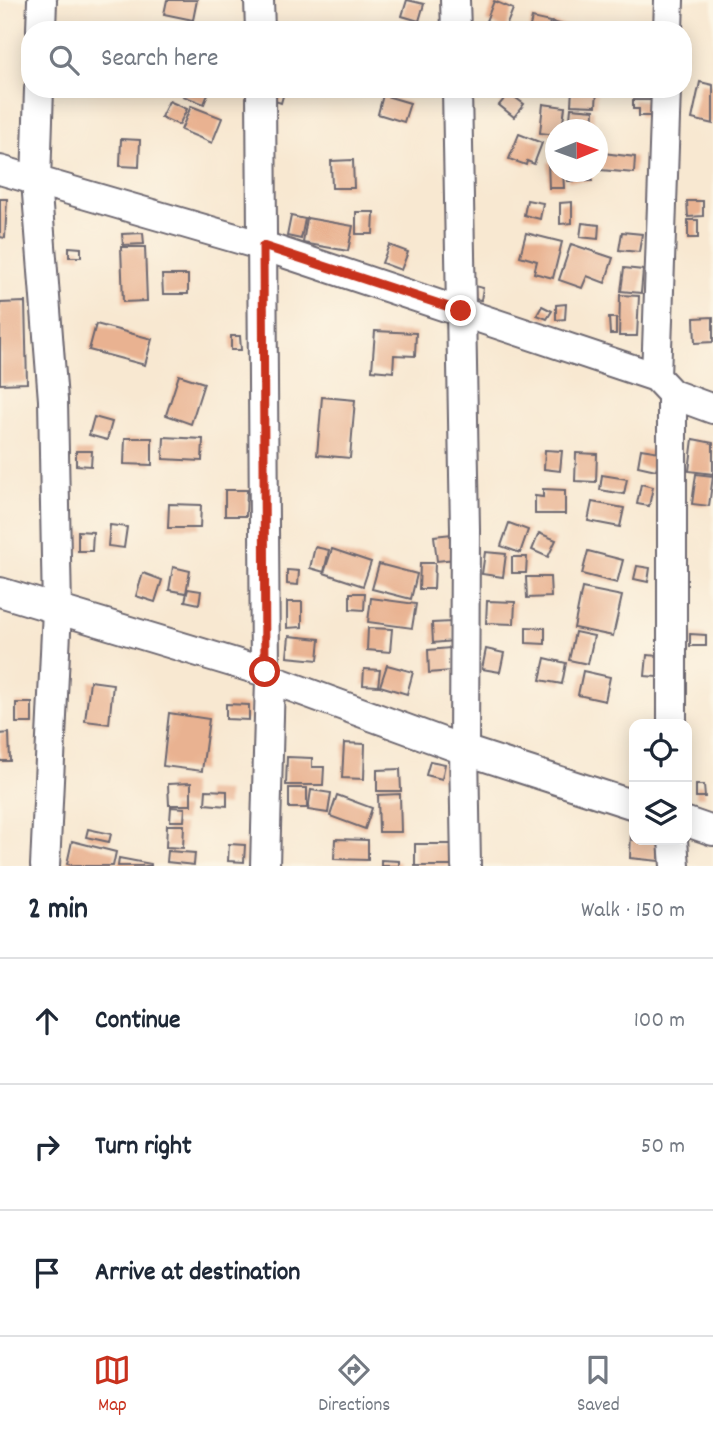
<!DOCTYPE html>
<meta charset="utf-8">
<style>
:root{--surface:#fff;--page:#f6f6f7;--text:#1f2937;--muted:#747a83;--line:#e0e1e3;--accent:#c8321e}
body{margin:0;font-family:Dekko,sans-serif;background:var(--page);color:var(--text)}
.controls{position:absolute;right:21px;bottom:21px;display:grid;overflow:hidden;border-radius:14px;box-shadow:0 4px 18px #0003}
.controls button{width:63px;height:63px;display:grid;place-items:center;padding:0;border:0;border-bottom:2px solid var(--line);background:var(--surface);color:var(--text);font:35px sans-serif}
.compass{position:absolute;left:545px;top:119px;width:63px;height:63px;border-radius:50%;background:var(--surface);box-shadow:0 4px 18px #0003;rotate:89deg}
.stop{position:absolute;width:21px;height:21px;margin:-16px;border:5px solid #c8321e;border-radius:50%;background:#fff}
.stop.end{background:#c8321e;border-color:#fff;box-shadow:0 2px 7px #0008}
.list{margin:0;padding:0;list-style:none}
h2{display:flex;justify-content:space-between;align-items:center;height:91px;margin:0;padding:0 28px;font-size:30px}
h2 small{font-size:23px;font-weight:400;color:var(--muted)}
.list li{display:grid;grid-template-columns:46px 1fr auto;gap:21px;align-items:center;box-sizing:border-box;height:126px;padding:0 28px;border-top:2px solid var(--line)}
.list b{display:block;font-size:26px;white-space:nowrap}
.list em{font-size:23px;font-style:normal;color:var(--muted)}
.icon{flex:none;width:38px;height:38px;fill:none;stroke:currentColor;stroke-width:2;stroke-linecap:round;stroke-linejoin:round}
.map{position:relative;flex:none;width:713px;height:866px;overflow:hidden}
.search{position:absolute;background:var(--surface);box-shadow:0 4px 18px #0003;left:21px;right:21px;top:21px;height:77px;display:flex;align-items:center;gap:18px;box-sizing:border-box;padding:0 24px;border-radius:28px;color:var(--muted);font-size:26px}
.sheet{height:469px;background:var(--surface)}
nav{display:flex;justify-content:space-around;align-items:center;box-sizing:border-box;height:98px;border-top:2px solid var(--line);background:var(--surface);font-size:19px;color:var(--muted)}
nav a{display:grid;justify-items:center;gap:4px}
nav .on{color:var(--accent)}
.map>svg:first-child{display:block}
</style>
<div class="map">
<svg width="713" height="866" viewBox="0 0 713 866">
<rect width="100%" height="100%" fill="#fcf5e5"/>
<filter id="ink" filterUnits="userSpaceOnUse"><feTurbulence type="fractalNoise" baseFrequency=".0143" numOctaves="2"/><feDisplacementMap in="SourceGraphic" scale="14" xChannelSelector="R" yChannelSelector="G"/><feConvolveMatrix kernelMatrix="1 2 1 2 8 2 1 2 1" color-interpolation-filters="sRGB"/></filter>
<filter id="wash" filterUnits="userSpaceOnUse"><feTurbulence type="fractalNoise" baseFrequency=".00686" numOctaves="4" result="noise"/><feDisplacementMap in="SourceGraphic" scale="28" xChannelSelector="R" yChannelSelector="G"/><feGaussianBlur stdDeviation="1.57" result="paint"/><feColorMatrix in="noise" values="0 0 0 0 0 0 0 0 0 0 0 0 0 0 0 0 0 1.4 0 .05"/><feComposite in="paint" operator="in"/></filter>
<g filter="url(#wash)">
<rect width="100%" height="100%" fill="#f8e8d1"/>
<g id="blocks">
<g fill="#e9b291">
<path d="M167 0H197L193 20 164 14Z"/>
<path d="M407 0 424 4 419 21 402 16Z"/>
<path d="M494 1 513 9 505 29 486 21Z"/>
<path d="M532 18 550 22 548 30H529Z"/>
<path d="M552 22 567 26 566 30H551Z"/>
<path d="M700 82 713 85V124L692 119Z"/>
<path d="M186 89H210L204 104 183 96Z"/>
<path d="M276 89H285L281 103 272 100Z"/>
<path d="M328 89H350V95L328 93Z"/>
<path d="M572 89H597L596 106 571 105Z"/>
<path d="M509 93 524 104 514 117 499 105Z"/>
<path d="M383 95 410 103 404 122 378 114Z"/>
<path d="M633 100H651L652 116H639V109H633Z"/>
<path d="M169 101 187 109 179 125 161 117Z"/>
<path d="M543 104 565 107 562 130H556V135L540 133Z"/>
<path d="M191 106 222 118 212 143 181 130Z"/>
<path d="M571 108 594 110 593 130H569Z"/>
<path d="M519 134 542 143 534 164 527 161 526 165 509 159Z"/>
<path d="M121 139 140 140 139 167 120 166Z"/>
<path d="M603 153 635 157 634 173 601 170Z"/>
<path d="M353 160 354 188H332L331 161Z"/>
<path d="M548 162H556V172H563L564 188H549Z"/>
<rect x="568" y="172" width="24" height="9"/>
<path d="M0 199H7L5 238 0 237Z"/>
<path d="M527 200 543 203 540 219 524 215Z"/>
<path d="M687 201H703V216L688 217Z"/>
<path d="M572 202V223L560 224V203Z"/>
<path d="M356 212H374L373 234H356Z"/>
<path d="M291 216 305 219 301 239 287 236Z"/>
<path d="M307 218 353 226 348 251 303 243Z"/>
<rect x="688" y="220" width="10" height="18"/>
<path d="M582 223 599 225 598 239 580 237Z"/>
<path d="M622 232 642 234 639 252 619 250Z"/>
<path d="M143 233 144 244 123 245 122 234Z"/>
<path d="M526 233 562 242 553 278 534 273 537 261 520 256Z"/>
<path d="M571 244 613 258 605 283 587 276 582 288 559 280Z"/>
<path d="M389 245 408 252 401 270 382 263Z"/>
<path d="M69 247 81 248V257H69Z"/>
<path d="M121 247H145L147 301 123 302Z"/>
<path d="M624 268 643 270 641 293 621 291Z"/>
<path d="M162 275H188V294H163Z"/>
<path d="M471 285 483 288 481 300 468 298Z"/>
<path d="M620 295 639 296 637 336H619Z"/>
<path d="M25 302 27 383 0 384V303Z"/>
<path d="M566 304 565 319 556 320V305Z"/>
<path d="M542 306 552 311 547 319 537 315Z"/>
<path d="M713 317V342L695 343 694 318Z"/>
<path d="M609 318H616V334H610Z"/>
<path d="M96 324 152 339 145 365 89 350Z"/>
<path d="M375 331 416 333 415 356 394 355 393 372 372 370Z"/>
<path d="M231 336H240L241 350H231Z"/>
<path d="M179 375 204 383 191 424 166 415Z"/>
<path d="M322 397 355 400 350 458 317 455Z"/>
<path d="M94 417 112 422 107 440 89 435Z"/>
<path d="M164 437 203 439 202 461 163 459Z"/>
<path d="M125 438H152V465L124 464Z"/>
<path d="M693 439 713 443V474L689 471Z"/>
<path d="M641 449 660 452 656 470 638 466Z"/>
<path d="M545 450 562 451 560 471 544 469Z"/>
<path d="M76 451H92L91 466 76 465Z"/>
<path d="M576 453 597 454 596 482 575 481Z"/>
<path d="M696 474 713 476 709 506 692 504Z"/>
<path d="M602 475 627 479 624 494 600 490Z"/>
<path d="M641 484 653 487 649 506 637 504Z"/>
<path d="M543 489 565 490V514H535V496L543 497Z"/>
<path d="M225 490H247L246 516H225Z"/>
<path d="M592 502 624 508 620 527 588 521Z"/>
<path d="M169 504 201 505 200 528H168Z"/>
<path d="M509 523 528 530 520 553 501 546Z"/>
<path d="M110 525 127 527 124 548 108 546Z"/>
<path d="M78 531 93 532 92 551H78Z"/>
<path d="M539 533 556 540 548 557 532 550Z"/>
<path d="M452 534 455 559 437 561 434 536Z"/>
<path d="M315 547 329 550 324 572 310 568Z"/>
<path d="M332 549 371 562 363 586 324 573Z"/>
<path d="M588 551 623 560 617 583 582 574Z"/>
<path d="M485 552 506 554 503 577 482 574Z"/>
<path d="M512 557H527L526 573H512Z"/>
<path d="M420 563H435L434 589H419Z"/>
<path d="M379 564 417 574 411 599 372 589Z"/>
<path d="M637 566 650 568 648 582 634 579Z"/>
<path d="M173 567 190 571 186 593 169 590Z"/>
<path d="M287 570 299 571 298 585 287 584Z"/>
<path d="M143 573 162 580 155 602 136 596Z"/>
<path d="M526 577H550L551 597 527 598Z"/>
<path d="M582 588 622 596 613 636 574 628Z"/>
<path d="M188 589 201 591 199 604 185 601Z"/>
<path d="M350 593H365L364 610 350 609Z"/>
<path d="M371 598 416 604 412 628 368 622Z"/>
<path d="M487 601 515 602 514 624 486 623Z"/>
<path d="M287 602H302V627L287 628Z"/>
<path d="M452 622 453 641 433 643 432 623Z"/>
<path d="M526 627 545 628V644L526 643Z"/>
<path d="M368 628 392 629 390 652 367 650Z"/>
<path d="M575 632 594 636 588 664 569 660Z"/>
<path d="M690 634 706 635V646H690Z"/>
<path d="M289 636 320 639 318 660 287 657Z"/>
<path d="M450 648 451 671 429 673 428 650Z"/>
<path d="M486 649 504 653 500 672 482 669Z"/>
<path d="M647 655 659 656 657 677 645 676Z"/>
<path d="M545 658 566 663 562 684 540 680Z"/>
<path d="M387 665 413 672 407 694 380 686Z"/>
<path d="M364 669 380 670 378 686 363 685Z"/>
<path d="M583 671 610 677 605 701 578 695Z"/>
<path d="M90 681 113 684 109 724 85 721Z"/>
<rect x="16" y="703" width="16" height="20"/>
<path d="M226 704 249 705V720L226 719Z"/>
<path d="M169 713 209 719 202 771 163 766Z"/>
<path d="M9 733 10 761H0V734Z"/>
<path d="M344 743 365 744 364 779 342 778Z"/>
<path d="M287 757 312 758V767H324L323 785H286Z"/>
<path d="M430 761 445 764 442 779 426 775Z"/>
<path d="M400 769 401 791H377V770Z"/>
<path d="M191 783V805H169L168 784Z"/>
<path d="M696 785H704L705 797H696Z"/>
<rect x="289" y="788" width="18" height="20"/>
<path d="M206 790 227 791V806L205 804Z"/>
<path d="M311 790 331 793 328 813 308 810Z"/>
<path d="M400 794 401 832H379L378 795Z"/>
<path d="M337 795 372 808 365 829 330 816Z"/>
<path d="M171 807 185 808 184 821H170Z"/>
<path d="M167 825H184L183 848 166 847Z"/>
<path d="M88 829 111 834 109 842 86 837Z"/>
<path d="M631 832H634V840H661L659 861 630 858Z"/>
<path d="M335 839 368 840V860L334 859Z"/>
<path d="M72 841 116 852 113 866H76L67 864Z"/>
<path d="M229 844 245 845 244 862 228 861Z"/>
<rect x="415" y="844" width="40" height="22"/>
<path d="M168 851 195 853 194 865 167 862Z"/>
<path d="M119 858 151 864V866H118Z"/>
<path d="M381 860 399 861V866H381Z"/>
</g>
</g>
</g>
<g filter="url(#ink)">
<use href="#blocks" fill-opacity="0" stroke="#6d6770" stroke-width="2"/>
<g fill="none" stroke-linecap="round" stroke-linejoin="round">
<defs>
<g id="minor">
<path d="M259 0 260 30"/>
<path d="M455 0 456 30"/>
<path d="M41 30 42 0"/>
<path d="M668 30 669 0"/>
<path d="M39 89 36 181 53 400 57 610 45 866"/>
<path d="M261 89 265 672"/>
<path d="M457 89 465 529 464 750 466 866"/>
<path d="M0 170 263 246 656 377 672 394 713 409"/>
<path d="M656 377 666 89"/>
<path d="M672 394V724"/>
<path d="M0 592 265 672 270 679 464 750 634 805"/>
<path d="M687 822 713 831"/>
<path d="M673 840 675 866"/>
<path d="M265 866 270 679"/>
</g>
</defs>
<use href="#minor" stroke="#6d6770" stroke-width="32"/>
<use href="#minor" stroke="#fff" stroke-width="28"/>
</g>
</g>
<g fill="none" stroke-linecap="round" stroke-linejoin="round" filter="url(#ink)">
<path stroke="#c8321e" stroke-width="9" d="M265 672 263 246 461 311"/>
</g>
</svg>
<div class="controls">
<button><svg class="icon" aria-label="locate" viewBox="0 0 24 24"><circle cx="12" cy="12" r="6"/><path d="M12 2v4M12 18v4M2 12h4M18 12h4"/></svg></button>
<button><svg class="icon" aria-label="layers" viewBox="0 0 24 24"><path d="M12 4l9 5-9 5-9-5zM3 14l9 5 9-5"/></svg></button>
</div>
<svg class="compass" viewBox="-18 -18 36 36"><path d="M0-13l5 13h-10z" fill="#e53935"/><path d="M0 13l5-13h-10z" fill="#747a83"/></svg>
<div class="stop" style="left:265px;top:672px"></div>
<div class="stop end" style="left:461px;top:311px"></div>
<div class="search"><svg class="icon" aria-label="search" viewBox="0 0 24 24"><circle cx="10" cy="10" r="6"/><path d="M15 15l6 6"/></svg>Search here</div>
</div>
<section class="sheet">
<h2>2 min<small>Walk · 150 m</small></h2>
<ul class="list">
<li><svg class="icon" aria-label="ahead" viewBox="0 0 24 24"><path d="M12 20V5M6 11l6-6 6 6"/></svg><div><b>Continue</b></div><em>100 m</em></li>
<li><svg class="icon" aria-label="right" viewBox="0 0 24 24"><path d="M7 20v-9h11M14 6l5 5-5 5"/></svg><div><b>Turn right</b></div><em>50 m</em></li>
<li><svg class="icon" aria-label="arrive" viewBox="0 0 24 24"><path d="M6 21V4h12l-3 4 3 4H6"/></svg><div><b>Arrive at destination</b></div></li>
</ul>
</section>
<nav>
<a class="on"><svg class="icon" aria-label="map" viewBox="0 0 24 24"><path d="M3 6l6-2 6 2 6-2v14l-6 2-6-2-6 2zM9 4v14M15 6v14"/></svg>Map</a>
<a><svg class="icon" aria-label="directions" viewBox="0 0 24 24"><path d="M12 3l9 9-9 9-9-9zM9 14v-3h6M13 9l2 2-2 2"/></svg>Directions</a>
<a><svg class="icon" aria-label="saved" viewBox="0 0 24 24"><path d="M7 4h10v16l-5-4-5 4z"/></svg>Saved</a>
</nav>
